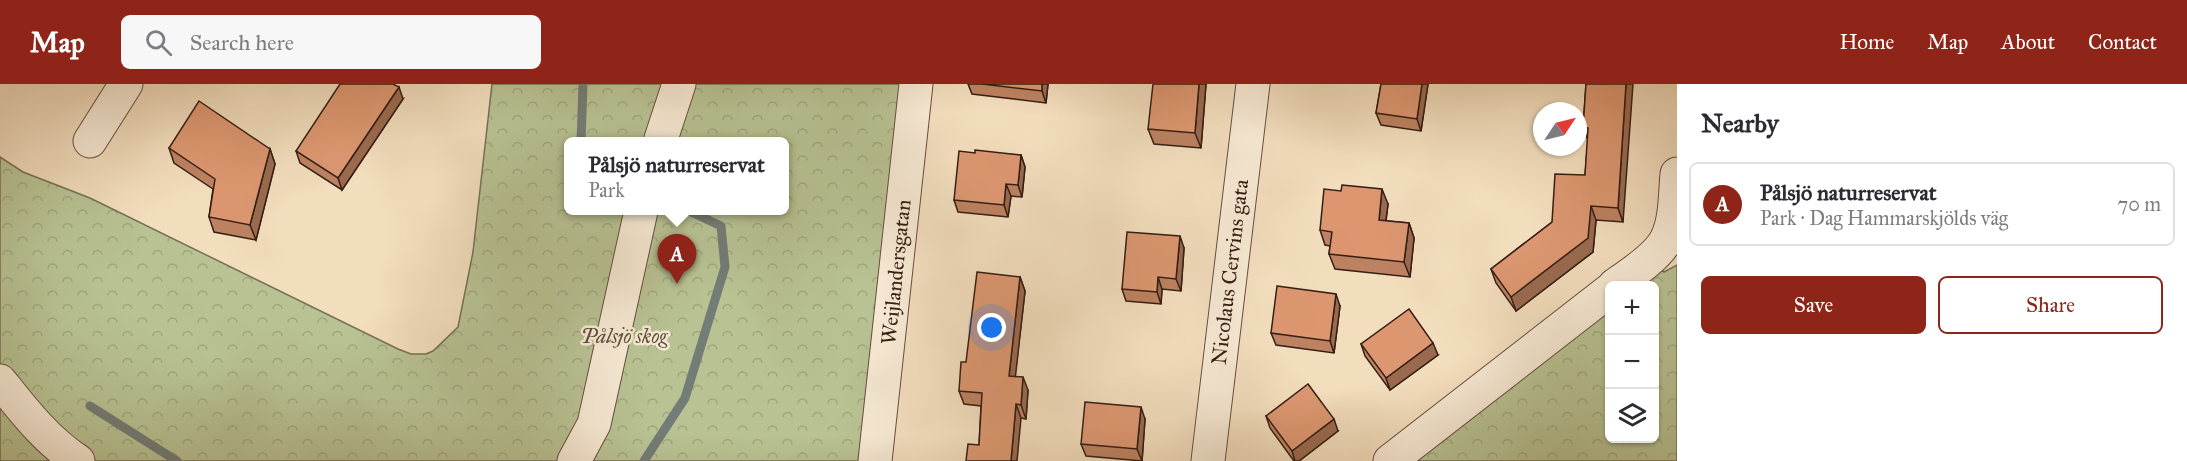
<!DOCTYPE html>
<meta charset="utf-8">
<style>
:root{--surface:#fff;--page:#f7f7f7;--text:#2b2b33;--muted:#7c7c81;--line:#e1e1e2;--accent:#8f2418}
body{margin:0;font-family:"IM FELL Great Primer",serif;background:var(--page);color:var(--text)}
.controls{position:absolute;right:18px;bottom:18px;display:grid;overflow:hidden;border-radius:9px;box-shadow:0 2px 4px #0004}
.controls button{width:54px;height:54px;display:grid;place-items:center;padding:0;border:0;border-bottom:2px solid var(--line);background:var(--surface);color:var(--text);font:30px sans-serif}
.compass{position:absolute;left:1533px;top:18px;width:54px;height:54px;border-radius:50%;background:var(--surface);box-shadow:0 2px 4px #0004;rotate:55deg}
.you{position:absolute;left:992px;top:244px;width:21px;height:21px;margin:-15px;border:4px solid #fff;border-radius:50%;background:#1a73e8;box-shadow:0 0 0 9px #1a73e833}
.badge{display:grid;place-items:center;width:39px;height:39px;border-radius:50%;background:var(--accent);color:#fff;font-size:20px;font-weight:700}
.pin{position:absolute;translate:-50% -50px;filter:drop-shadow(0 2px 3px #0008)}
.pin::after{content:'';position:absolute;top:32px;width:21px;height:18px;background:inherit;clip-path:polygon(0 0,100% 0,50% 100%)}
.popup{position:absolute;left:564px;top:53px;width:225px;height:78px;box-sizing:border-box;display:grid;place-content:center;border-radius:9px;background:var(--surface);filter:drop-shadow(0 2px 4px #0005);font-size:20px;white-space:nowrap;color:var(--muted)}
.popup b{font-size:22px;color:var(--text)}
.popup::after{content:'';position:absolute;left:50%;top:100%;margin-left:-12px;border:12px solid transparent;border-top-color:var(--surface)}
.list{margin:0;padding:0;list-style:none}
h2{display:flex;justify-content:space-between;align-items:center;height:78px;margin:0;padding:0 24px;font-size:26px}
h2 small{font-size:20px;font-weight:400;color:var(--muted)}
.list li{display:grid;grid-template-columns:39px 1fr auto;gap:18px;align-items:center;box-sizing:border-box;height:84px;margin:0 12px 12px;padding:0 12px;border:2px solid var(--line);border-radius:9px}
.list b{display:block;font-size:22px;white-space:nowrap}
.list p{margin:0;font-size:20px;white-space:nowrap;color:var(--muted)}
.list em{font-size:20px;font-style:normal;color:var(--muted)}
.actions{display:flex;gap:12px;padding:18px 24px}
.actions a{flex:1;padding:14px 0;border:2px solid var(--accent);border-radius:9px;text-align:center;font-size:21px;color:var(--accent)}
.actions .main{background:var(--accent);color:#fff}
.icon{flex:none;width:33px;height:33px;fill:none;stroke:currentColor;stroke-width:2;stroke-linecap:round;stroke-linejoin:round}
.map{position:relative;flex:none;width:1677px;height:377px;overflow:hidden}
header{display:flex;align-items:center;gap:36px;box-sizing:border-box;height:84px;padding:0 30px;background:var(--accent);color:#fff}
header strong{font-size:28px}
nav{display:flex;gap:33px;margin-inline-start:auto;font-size:21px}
.search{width:420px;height:54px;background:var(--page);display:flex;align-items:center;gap:15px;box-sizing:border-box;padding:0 21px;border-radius:9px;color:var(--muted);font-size:22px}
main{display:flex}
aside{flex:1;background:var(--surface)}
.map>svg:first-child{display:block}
</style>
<header>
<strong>Map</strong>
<div class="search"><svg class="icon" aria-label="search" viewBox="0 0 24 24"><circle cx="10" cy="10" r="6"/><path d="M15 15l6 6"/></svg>Search here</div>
<nav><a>Home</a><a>Map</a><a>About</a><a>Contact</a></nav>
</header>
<main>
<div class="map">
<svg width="1677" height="377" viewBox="0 0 1677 377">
<defs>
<pattern id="forest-crowns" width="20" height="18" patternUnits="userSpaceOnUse" patternTransform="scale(1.5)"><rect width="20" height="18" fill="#b8c293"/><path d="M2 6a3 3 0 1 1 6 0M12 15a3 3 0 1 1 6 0" fill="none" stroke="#9fa67e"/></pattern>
</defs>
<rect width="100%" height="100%" fill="#f2ddbd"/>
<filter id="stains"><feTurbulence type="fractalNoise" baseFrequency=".00333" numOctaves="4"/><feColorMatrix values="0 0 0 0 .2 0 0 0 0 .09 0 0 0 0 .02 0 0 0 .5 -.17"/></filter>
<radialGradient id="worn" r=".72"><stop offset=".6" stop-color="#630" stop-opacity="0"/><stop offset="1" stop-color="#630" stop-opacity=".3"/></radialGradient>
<g fill="url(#forest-crowns)" stroke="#767054" stroke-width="1.5" fill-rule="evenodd">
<path d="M492 0H907L867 377H0V73L23 88 90 114 398 265 411 270H426L433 267 458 243 473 168ZM569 58H785V127H569Z"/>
<path d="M1677 181V377H1405L1609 221 1610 354H1654V201H1636L1659 184 1664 188Z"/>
</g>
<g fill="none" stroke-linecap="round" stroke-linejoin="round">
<g stroke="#737c76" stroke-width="9">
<path d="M581 58 583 0"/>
<path d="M90 322 177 377"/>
<path d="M644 377 685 314 725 183 721 142 689 127"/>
</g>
<defs>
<g id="minor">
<path d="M90 57 126 0"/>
<path d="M660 58 679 0"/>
<path d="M1615 201C1631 190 1659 172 1667 154 1676 135 1675 111 1677 90"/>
<path d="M0 297C24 327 46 356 78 377"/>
<path d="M574 377 594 340 641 127"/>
<path d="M875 377 916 0"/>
<path d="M1208 377 1253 0"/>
<path d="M1390 377 1610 206"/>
</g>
</defs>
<use href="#minor" stroke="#644e3f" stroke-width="35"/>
<use href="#minor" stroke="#f7e9d4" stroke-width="33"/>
</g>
<g fill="#bd8261" stroke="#351e15" stroke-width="1.5">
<path d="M968 0H1048L1046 19 972 10Z"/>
<path d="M1206 0 1201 64 1154 60 1148 45Z"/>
<path d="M1381 0H1428L1421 47 1381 41 1376 29Z"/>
<path d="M1586 0 1623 138 1596 136 1593 168 1516 227 1496 199 1491 185 1552 138 1585 91 1588 56 1583 44Z"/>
<path d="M403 15 342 106 300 79 296 67Z"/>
<path d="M169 64 270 65 275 80 256 156 214 148 209 133 213 105 174 79Z"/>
<path d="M975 69 1021 71 1025 83 1022 113 1011 112 1008 133 958 128 954 116Z"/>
<path d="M1388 120 1386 137 1409 139 1414 154 1410 193 1335 185 1329 170 1330 162 1325 161 1320 146Z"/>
<path d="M1184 164 1181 207 1162 205 1161 220 1126 217 1122 205Z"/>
<path d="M1020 193 1025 207 1015 292 1028 306 1026 335 1021 334 979 361 981 322 964 320 959 307Z"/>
<path d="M1340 222 1334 269 1276 261 1271 249Z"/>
<path d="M1361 260 1438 271 1390 306 1365 272Z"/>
<path d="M1266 332 1338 347 1299 377H1294L1270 344Z"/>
<path d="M1145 335 1142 377 1086 372 1081 360Z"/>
</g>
<g fill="#9a6a4f" stroke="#351e15" stroke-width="1.5">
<path d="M1042 0H1048L1046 19 1042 7Z"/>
<path d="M1199 0H1206L1201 64 1195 49Z"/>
<path d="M1422 0H1428L1421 47 1417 35Z"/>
<path d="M1626 0H1633L1623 138 1618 124Z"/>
<path d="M399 3 403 15 342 106 338 94Z"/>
<path d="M270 65 275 80 256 156 250 141Z"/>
<path d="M1021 71 1025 83 1022 113 1018 101Z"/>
<path d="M1006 100 1011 112 1008 133 1004 121Z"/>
<path d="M1382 105 1388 120 1384 151 1379 136Z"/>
<path d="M1591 122 1596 136 1593 168 1516 227 1511 213Z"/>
<path d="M1409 139 1414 154 1410 193 1404 178Z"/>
<path d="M1180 152 1184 164 1181 207 1176 195Z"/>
<path d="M1020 193 1025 207 1014 305 1009 292Z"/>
<path d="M1158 193 1162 205 1161 220 1157 208Z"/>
<path d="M1336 210 1340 222 1334 269 1330 257Z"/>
<path d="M1433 259 1438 271 1390 306 1386 294Z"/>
<path d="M1023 293 1028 306 1026 335 1021 321Z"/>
<path d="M1016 320 1021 334 1017 377H1011Z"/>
<path d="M1141 323 1145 335 1142 377 1137 365Z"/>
<path d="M1334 335 1338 347 1299 377H1295L1292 367Z"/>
</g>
<g fill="#dc9771" stroke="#351e15" stroke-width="1.5">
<path d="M340 0H393L399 3 338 94 296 67Z"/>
<path d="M982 0H1042V7Z"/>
<path d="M1153 0H1199L1195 49 1148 45Z"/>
<path d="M1381 0H1422L1417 35 1376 29Z"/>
<path d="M1586 0H1626L1618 124 1591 122 1588 154 1511 213 1491 185 1552 138 1555 90 1585 91 1588 44H1583Z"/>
<path d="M199 17 270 65 250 141 209 133 215 95 169 64Z"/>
<path d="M975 66 1021 71 1018 101 1006 100 1004 121 954 116 959 67 975 69Z"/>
<path d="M1342 101 1382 105 1379 136 1409 139 1404 178 1329 170 1332 148 1320 146 1324 105 1341 107Z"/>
<path d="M1127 148 1180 152 1176 195 1158 193 1157 208 1122 205Z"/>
<path d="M977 188 1020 193 1009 292 1023 293 1021 321 1016 320 1011 377H966L968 360 979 361 982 309 959 307 961 278H966Z"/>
<path d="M1277 202 1336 210 1330 257 1271 249Z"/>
<path d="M1409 225 1433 259 1386 294 1361 260Z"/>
<path d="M1308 300 1334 335 1292 367 1266 332Z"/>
<path d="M1085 318 1141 323 1137 365 1081 360Z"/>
</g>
<g text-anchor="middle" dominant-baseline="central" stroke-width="5" stroke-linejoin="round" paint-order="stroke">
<g font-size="21" fill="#351e15" stroke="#f7e9d4">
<text transform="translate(896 188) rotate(-84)">Weijlandersgatan</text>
<text transform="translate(1230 188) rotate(-83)">Nicolaus Cervins gata</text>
</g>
<g font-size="21" font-style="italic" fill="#5c4f3b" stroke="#f7e9d4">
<text x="624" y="252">Pålsjö skog</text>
</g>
</g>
<rect width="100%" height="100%" filter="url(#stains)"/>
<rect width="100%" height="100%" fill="url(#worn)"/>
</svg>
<div class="controls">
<button>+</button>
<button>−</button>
<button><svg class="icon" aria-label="layers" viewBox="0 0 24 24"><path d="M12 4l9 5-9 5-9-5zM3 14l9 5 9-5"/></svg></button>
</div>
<svg class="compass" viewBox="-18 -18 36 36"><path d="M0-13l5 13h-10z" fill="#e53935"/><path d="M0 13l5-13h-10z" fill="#7c7c81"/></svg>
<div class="you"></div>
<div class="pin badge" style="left:677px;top:200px">A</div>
<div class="popup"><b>Pålsjö naturreservat</b>Park</div>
</div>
<aside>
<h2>Nearby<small></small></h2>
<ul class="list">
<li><span class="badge">A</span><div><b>Pålsjö naturreservat</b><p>Park · Dag Hammarskjölds väg</p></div><em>70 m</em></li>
</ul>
<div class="actions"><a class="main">Save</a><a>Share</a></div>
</aside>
</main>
